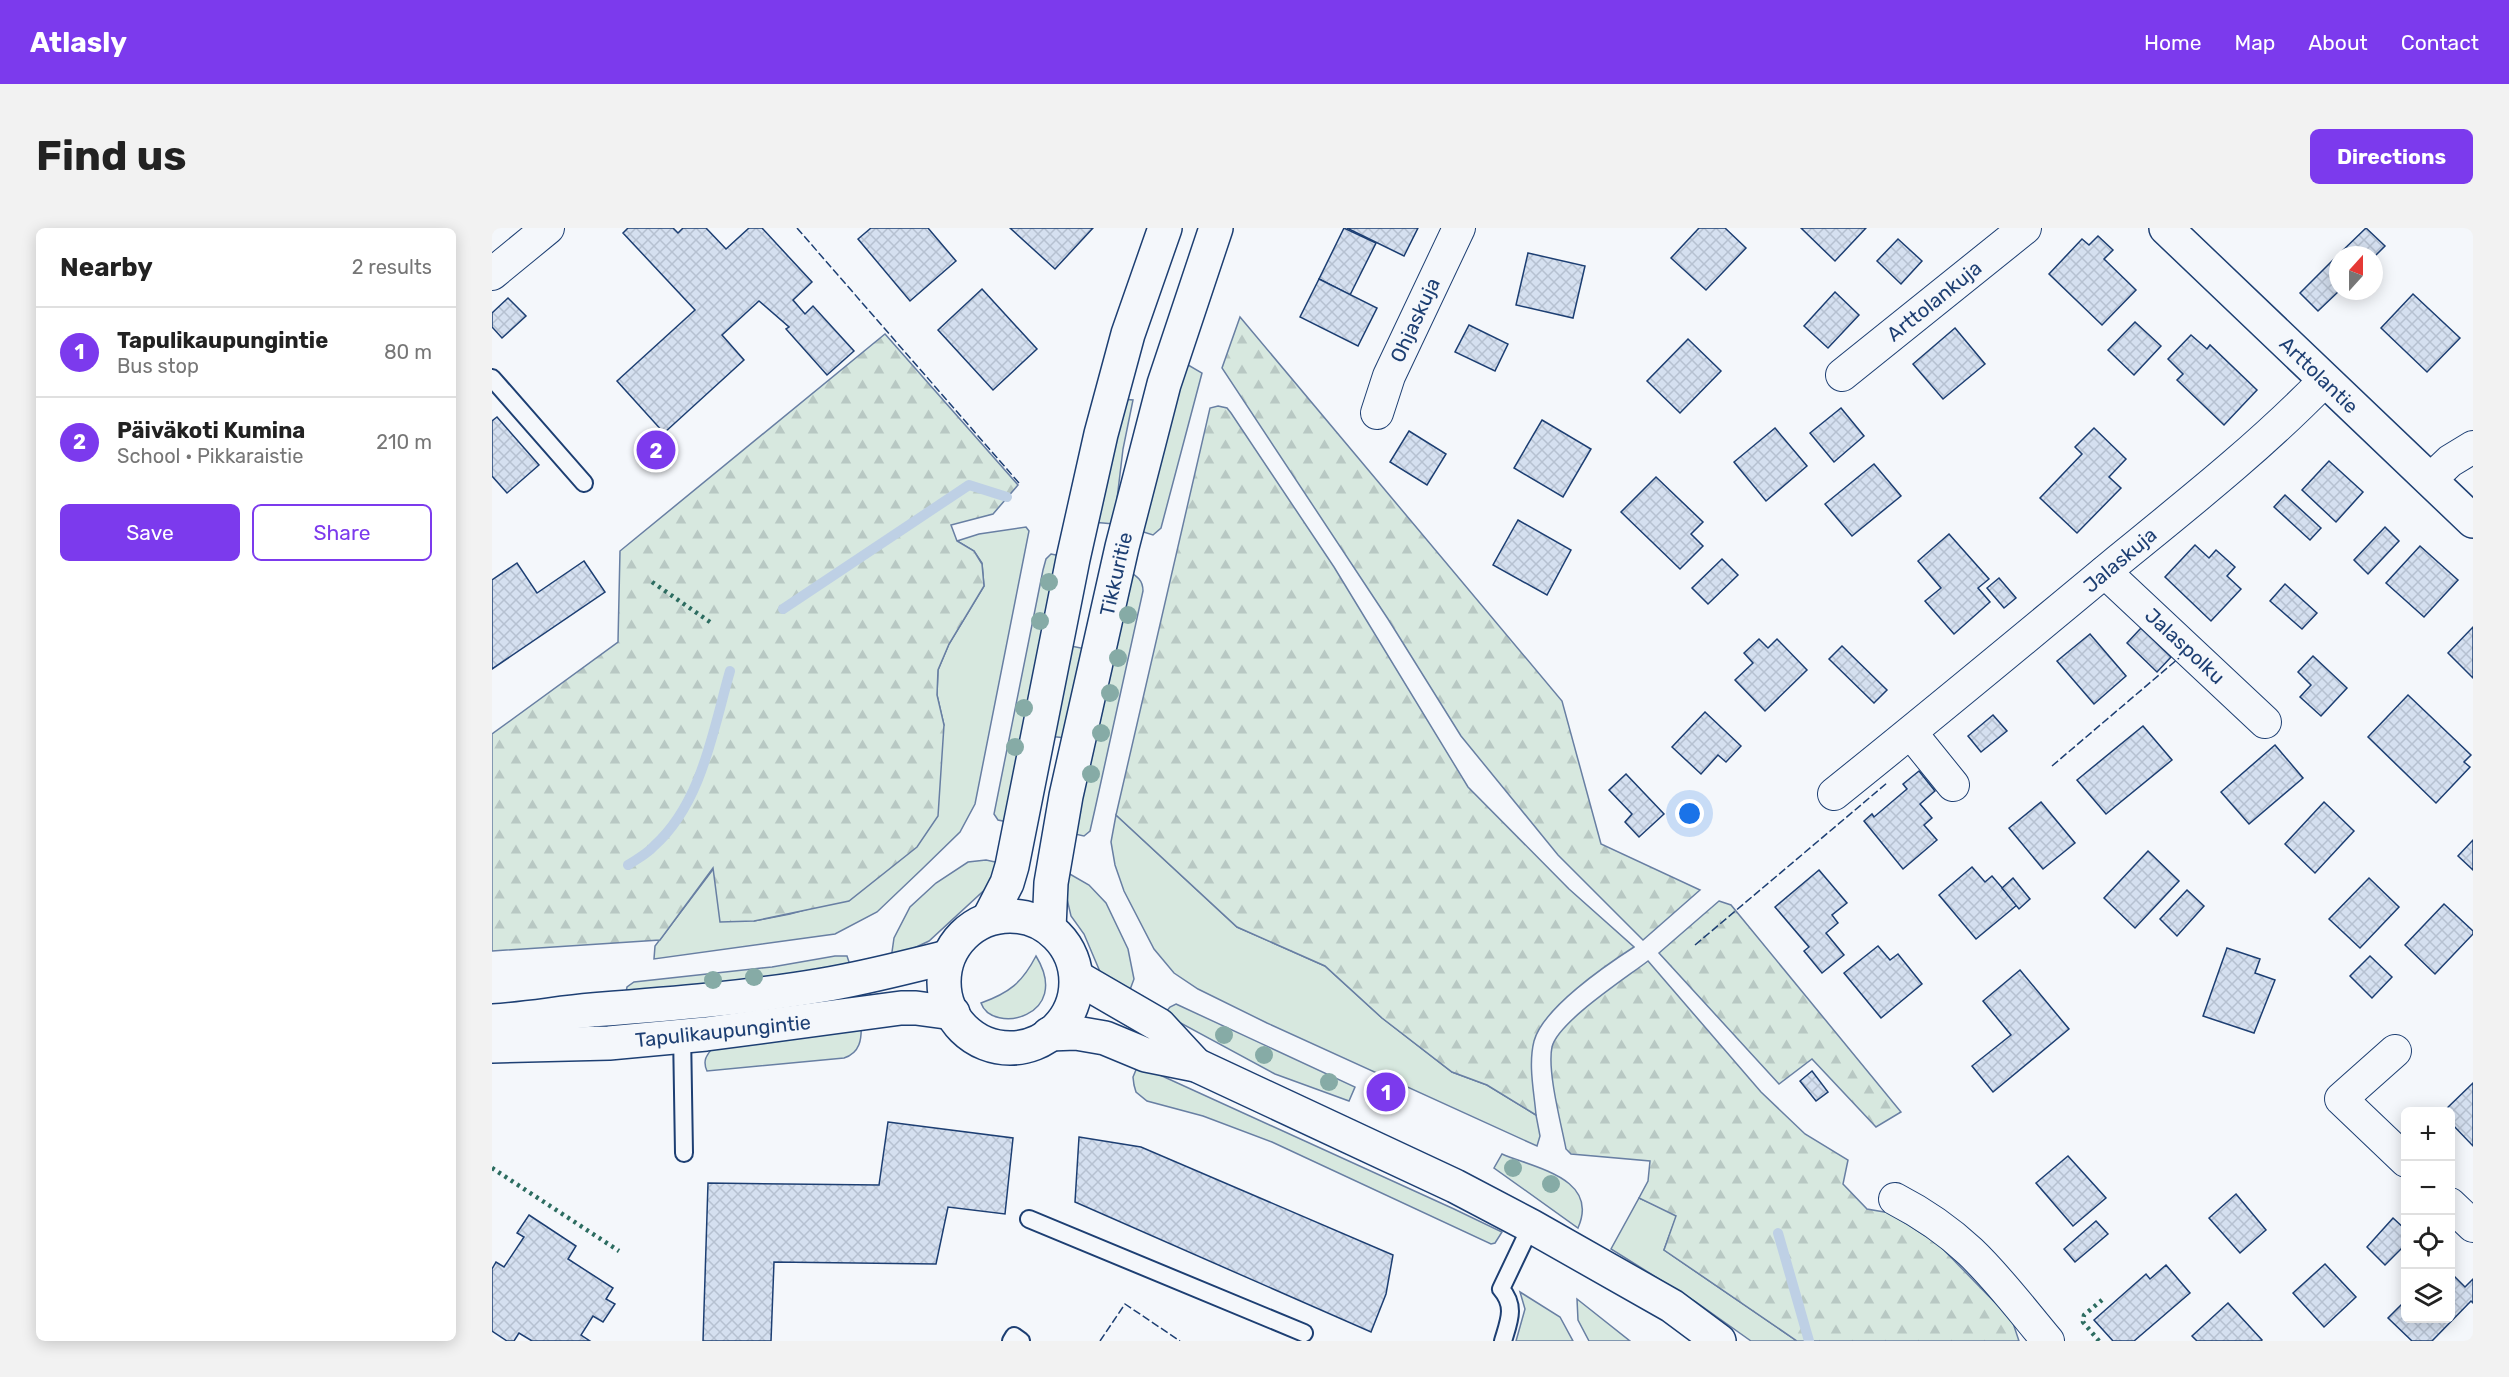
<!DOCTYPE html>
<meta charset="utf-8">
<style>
:root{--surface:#fff;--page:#f2f2f2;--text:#222;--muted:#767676;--line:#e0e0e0;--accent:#7c3aed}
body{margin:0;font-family:Rubik,sans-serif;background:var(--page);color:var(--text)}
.controls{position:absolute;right:18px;bottom:18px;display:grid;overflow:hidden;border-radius:9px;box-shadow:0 3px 15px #0003}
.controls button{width:54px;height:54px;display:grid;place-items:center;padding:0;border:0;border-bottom:2px solid var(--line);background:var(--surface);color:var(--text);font:30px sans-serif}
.compass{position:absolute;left:1837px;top:18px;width:54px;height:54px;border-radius:50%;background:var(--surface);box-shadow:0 3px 15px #0003;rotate:21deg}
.you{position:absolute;left:1198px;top:586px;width:21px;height:21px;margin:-15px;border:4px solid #fff;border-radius:50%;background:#1a73e8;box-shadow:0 0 0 9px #1a73e833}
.badge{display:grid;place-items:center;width:39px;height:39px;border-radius:50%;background:var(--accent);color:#fff;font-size:20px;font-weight:700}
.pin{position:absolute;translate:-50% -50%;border:3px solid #fff;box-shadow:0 2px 6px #0006}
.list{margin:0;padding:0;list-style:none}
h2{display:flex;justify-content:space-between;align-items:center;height:78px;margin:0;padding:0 24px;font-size:26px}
h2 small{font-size:20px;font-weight:400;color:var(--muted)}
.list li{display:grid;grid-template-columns:39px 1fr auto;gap:18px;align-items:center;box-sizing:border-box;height:90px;padding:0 24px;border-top:2px solid var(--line)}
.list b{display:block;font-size:22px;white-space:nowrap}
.list p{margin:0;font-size:20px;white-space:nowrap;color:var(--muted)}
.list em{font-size:20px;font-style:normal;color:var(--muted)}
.actions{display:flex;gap:12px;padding:18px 24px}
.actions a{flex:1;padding:14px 0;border:2px solid var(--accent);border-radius:9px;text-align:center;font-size:21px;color:var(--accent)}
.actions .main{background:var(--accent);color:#fff}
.icon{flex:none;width:33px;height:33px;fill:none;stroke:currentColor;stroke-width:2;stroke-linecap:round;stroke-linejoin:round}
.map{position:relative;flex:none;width:1981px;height:1113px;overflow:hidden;border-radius:9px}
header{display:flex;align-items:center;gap:36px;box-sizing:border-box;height:84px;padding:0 30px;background:var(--accent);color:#fff}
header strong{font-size:28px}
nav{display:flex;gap:33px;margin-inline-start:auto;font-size:21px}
.intro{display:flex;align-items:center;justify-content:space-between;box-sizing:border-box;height:144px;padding:0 36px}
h1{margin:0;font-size:42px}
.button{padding:15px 27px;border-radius:9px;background:var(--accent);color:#fff;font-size:21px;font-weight:700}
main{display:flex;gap:36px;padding:0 36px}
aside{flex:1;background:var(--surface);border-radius:9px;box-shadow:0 3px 15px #0003}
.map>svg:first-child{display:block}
</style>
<header>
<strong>Atlasly</strong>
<nav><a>Home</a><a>Map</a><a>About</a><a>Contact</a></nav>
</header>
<div class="intro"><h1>Find us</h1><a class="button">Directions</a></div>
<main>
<aside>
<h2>Nearby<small>2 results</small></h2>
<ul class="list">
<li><span class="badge">1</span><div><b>Tapulikaupungintie</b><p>Bus stop</p></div><em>80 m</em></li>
<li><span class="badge">2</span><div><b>Päiväkoti Kumina</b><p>School · Pikkaraistie</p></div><em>210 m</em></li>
</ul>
<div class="actions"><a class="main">Save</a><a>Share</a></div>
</aside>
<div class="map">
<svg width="1981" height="1113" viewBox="0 0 1981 1113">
<defs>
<pattern id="forest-firs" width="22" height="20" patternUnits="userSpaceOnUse" patternTransform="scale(1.5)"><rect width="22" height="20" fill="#d7e8df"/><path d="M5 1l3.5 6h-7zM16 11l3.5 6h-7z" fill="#b8c8c3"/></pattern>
<pattern id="building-cross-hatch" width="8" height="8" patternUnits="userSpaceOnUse" patternTransform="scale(1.5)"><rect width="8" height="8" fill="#d5e0f0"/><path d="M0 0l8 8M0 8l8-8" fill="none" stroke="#b6c1d1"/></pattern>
</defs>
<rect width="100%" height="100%" fill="#f4f7fb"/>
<g fill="#d7e8df" stroke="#687fa3" stroke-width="1.5">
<path d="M691 134 710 145 669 300 661 307 645 302Z"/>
<path d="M630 171 641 172 631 221 622 296 600 294Z"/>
<path d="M534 299 537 303 483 576 468 604 429 642 385 684 343 706 162 731 163 718 222 640 262 693 298 686 327 678 452 497 445 467 446 442 457 416 492 358 490 335 482 323 465 313 487 306Z"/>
<path d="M559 326 569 328 516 594 506 592 502 586 551 342 554 331Z"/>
<path d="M636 343C645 348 651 352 651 363L603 581 598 603 592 608 578 605Z"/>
<path d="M574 417 594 421 574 510 556 508Z"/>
<path d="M624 587 745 699 833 738 890 790 960 844 995 857 1044 887 1048 908 1045 918 775 795 706 761 682 745 662 721 632 663 623 637 619 614Z"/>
<path d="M494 632 508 635 500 655 437 713 399 731 402 710 418 679 444 655 476 634Z"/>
<path d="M576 645 597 657 614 675 636 721 642 751 636 767 609 746 592 706 579 688 575 671Z"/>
<path d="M343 728H355L359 740 133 769 135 759 142 754 280 739Z"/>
<path d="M544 728C581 789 500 807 489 775 517 765 530 755 544 728Z"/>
<path d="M684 776 863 859 857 873 783 846 672 786 678 779Z"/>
<path d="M369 796C370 811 368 825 352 830L215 843C210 832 215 827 222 818Z"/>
<path d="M646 837 962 981 1010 1004 1003 1015 999 1016 780 914 711 888 655 873 644 864 642 857 641 849Z"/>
<path d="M1010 926C1042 940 1108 950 1086 1000L1002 940Z"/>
<path d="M1147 970 1185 987 1172 1022 1305 1113H1259L1204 1074 1119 1021Z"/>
<path d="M1028 1064 1068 1089 1081 1113H1024L1033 1081Z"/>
<path d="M1085 1071 1138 1113H1097L1086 1092Z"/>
</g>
<g fill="url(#forest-firs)" stroke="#687fa3" stroke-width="1.5">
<path d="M748 89 1070 473 1109 616 1208 662 1151 712 1066 627 969 508 896 391 730 140Z"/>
<path d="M393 106 526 257 501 286 459 297 465 313 482 323 490 336 492 358 457 416 446 442 445 467 452 497 446 588 425 619 357 673 262 693 228 694 221 640 168 712 0 723V506L126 414 128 323Z"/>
<path d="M726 178 735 180 739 185 842 339 976 559 1077 661 1142 719C1114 737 1051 780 1042 813 1036 837 1042 863 1044 887L995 857 960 844 890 790 833 738 745 699 624 587 718 180Z"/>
<path d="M1227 673 1239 677 1409 884 1384 899 1320 831 1287 856 1167 725Z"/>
<path d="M1156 733 1269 864 1313 906 1356 932 1351 956 1375 981 1398 985 1446 1016 1520 1092 1527 1113H1305L1172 1022 1184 988 1147 970 1156 953 1158 933 1079 926 1074 921C1069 895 1055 843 1060 819 1066 794 1134 750 1156 733Z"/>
</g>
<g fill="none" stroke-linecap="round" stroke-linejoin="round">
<g stroke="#bed0e5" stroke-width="10">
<path d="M291 381 477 257 515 269"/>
<path d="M136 637C145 631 155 626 162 618 210 575 221 502 238 443"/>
<path d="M1286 1005 1317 1113"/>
</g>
</g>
<g fill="url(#building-cross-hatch)" stroke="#1d3f73" stroke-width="1.5">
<path d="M136 0H181L186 5 191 0H214L234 21 257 0H270L320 54 301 72 313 86 321 78 362 123 335 147 294 101 297 99 267 73 230 107 252 132 172 205 125 153 203 82 131 5Z"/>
<path d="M379 0H436L464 33 418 73 366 11Z"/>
<path d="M518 0H601L563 41Z"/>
<path d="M852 0 884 15 858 67 827 51Z"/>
<path d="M855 0H926L912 28Z"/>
<path d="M1207 0H1233L1254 20 1214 62 1179 30Z"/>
<path d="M1309 0H1374L1343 33Z"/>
<path d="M1874 0 1893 18 1882 29 1846 27Z"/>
<path d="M1606 8 1621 22 1612 31 1644 62 1610 97 1557 46 1590 11 1597 17Z"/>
<path d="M1406 11 1430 33 1409 56 1385 33Z"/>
<path d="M1036 25 1093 38 1081 90 1024 77Z"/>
<path d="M1846 27 1847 63 1826 83 1808 65Z"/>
<path d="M827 51 885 80 866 118 808 89Z"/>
<path d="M490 61 545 121 501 162 446 102Z"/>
<path d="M1343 64 1367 87 1336 120 1312 98Z"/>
<path d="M1921 66 1968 110 1935 144 1889 100Z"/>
<path d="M16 70 34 88 10 110 0 99V85Z"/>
<path d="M1643 94 1669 118 1642 147 1616 122Z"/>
<path d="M977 97 1016 116 1003 143 963 124Z"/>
<path d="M1463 100 1493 136 1451 171 1421 136Z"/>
<path d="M1699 107 1715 121 1718 117 1765 162 1732 197 1685 152 1691 146 1676 131Z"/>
<path d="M1196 111 1229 143 1188 185 1155 153Z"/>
<path d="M1349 180 1372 208 1342 234 1318 205Z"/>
<path d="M5 189 47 237 15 265 0 248V193Z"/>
<path d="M1050 192 1099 221 1071 269 1022 240Z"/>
<path d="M1283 200 1315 238 1274 273 1242 234Z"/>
<path d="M1602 200 1634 231 1617 249 1629 260 1585 305 1548 270 1590 226 1583 219Z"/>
<path d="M917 203 954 226 935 257 898 234Z"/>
<path d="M1837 233 1871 264 1844 294 1810 262Z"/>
<path d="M1382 236 1409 268 1360 308 1333 276Z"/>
<path d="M1164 249 1211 294 1199 306 1211 318 1188 341 1129 284Z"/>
<path d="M1793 267 1829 300 1818 312 1782 279Z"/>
<path d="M1026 292 1079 322 1055 367 1001 337Z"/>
<path d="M1893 299 1907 313 1876 346 1862 332Z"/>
<path d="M1457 306 1497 351 1486 360 1498 374 1462 406 1433 373 1449 360 1426 333Z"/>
<path d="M1703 317 1717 330 1724 322 1743 339 1735 348 1749 361 1719 393 1673 349Z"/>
<path d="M1928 318 1966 352 1932 389 1894 355Z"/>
<path d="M1230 331 1246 347 1216 376 1200 360Z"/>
<path d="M92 333 113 364 0 441V352L25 335 45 365Z"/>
<path d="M1507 350 1524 370 1512 380 1495 360Z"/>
<path d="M1793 356 1825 385 1810 401 1778 373Z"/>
<path d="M1981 399V450L1956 425Z"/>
<path d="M1649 400 1679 429 1665 444 1635 415Z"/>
<path d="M1598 406 1634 448 1602 476 1565 433Z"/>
<path d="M1267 411 1276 420 1285 411 1315 442 1273 483 1243 452 1261 435 1252 425Z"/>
<path d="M1350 418 1395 462 1382 475 1337 431Z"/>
<path d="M1821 428 1855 460 1829 488 1808 469 1819 457 1806 444Z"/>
<path d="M1916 467 1979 527 1972 534 1978 539 1944 575 1876 509Z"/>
<path d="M1213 484 1249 518 1234 534 1226 527 1209 546 1180 519Z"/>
<path d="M1501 487 1515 503 1489 524 1476 508Z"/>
<path d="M1651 498 1680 532 1614 586 1585 552Z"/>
<path d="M1783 517 1811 550 1757 596 1729 564Z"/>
<path d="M1427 543 1443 563 1428 576 1440 590 1432 597 1445 612 1411 641 1372 593 1380 586 1382 589 1415 561 1411 556Z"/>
<path d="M1134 546 1172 586 1147 609 1133 594 1140 586 1117 562Z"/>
<path d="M1549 574 1583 615 1551 641 1517 600Z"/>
<path d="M1832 574 1862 603 1823 645 1793 616Z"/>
<path d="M1981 612V642L1966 628Z"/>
<path d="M1656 623 1687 653 1643 700 1612 670Z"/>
<path d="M1480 639 1493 654 1500 648 1525 677 1484 711 1447 667Z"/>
<path d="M1327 642 1355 675 1340 687 1346 695 1334 705 1352 727 1330 745 1312 723 1317 719 1283 679Z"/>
<path d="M1521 650 1538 671 1527 681 1510 660Z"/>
<path d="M1877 650 1907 679 1868 720 1837 691Z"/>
<path d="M1695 662 1712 678 1685 708 1668 691Z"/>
<path d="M1952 676 1981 703V706L1943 746 1913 717Z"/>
<path d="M1386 718 1398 732 1406 726 1430 756 1389 790 1352 745Z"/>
<path d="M1735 720 1768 731 1763 745 1783 752 1762 805 1711 788Z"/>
<path d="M1878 728 1900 749 1880 770 1858 748Z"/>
<path d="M1528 742 1577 801 1501 864 1480 838 1519 807 1491 773Z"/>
<path d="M1320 843 1336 864 1324 873 1308 853Z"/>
<path d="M1981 855V918L1958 894V884H1951Z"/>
<path d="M396 894 521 910 513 986 456 979 444 1036 282 1034 279 1113H211L216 955 387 957Z"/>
<path d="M587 909 649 919 901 1027 894 1066 879 1104 583 974Z"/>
<path d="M1576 928 1614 970 1581 998 1544 955Z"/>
<path d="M1744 966 1774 1002 1748 1025 1717 990Z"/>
<path d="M37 987 84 1018 76 1031 121 1060 114 1071 123 1076 111 1094 101 1088 89 1107 98 1113H40L27 1105 22 1113H15L0 1103V1041L4 1034 12 1039 32 1009 25 1005Z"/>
<path d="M1901 990 1914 1002V1016L1893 1037 1875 1019Z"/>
<path d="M1604 993 1616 1006 1583 1034 1572 1021Z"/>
<path d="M1833 1036 1864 1069 1832 1099 1801 1065Z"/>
<path d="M1674 1037 1698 1065 1642 1113H1621L1602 1092 1654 1046 1658 1051Z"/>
<path d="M1959 1045 1973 1059 1981 1051V1075L1979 1073 1940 1113H1920L1896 1090 1914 1072V1090H1958Z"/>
<path d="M1736 1075 1770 1112 1769 1113H1705L1700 1108Z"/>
</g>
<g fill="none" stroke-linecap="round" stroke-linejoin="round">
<defs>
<g id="service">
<path d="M0 150 92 255"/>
<path d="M190 804 192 925"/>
<path d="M537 991 812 1105"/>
<path d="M519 1113 522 1108 529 1113"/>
<path d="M1011 1113C1017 1093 1024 1078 1009 1061L1039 998"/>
</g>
<g id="minor">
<path d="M0 46 56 0"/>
<path d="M1350 147 1533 0"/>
<path d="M885 185 897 148 967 0"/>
<path d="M1938 252 1958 233 1981 219"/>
<path d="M1613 344 1773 494"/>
<path d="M1419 505 1461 557"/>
<path d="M1342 566C1438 489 1532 411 1627 332 1697 275 1769 218 1832 153"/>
<path d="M1903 823 1849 871 1914 933"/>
<path d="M1403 971C1477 1009 1505 1052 1556 1113"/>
<path d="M1958 976 1981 998"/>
</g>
<path id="tertiary" d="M1674 0 1981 293"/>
<g id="secondary">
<circle cx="518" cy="754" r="66"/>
<path d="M497 690 515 655 520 638 581 331 609 206 636 106 673 0"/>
<path d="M557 700 559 655 574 568 630 319 672 156 724 0"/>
<path d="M586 750 667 797 704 837"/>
<path d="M0 793C34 791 66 785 100 782 177 776 255 770 331 757 374 750 414 739 456 729"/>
<path d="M557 806 584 805 613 810 654 827 704 837 963 958 1039 998 1180 1078 1227 1113"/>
<path d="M0 818 117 815 214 806 409 780H424L461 785"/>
</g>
</defs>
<use href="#service" stroke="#1d3f73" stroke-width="20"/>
<use href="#minor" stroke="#1d3f73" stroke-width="34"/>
<use href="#tertiary" stroke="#1d3f73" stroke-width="36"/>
<use href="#secondary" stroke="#1d3f73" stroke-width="36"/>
<use href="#service" stroke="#f4f7fb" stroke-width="16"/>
<use href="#minor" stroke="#f4f7fb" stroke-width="32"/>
<use href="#tertiary" stroke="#f4f7fb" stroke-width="33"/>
<use href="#secondary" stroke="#f4f7fb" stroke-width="33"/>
<g stroke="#2c6c60" stroke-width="4.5" stroke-dasharray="3 4.5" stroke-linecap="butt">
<path d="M160 354 218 394"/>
<path d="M0 940 127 1023"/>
<path d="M1607 1113 1591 1094 1592 1087 1610 1072"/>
</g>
<g stroke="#1d3f73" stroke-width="1.5" stroke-dasharray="8 3" stroke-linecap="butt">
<path d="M305 0 527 255"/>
<path d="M1560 538 1687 430"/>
<path d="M1203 717 1395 555"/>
<path d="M608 1113 633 1076 688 1113"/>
</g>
</g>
<g fill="#86aba6">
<circle cx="557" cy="354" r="9"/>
<circle cx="636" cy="387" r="9"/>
<circle cx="548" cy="393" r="9"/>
<circle cx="626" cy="430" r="9"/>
<circle cx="618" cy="465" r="9"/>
<circle cx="532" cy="480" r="9"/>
<circle cx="609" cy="505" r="9"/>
<circle cx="523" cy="519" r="9"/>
<circle cx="599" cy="546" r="9"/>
<circle cx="262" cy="749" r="9"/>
<circle cx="221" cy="752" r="9"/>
<circle cx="732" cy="807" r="9"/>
<circle cx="772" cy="827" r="9"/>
<circle cx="837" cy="854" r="9"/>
<circle cx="1021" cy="940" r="9"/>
<circle cx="1059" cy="956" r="9"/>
</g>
<g text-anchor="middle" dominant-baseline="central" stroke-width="4.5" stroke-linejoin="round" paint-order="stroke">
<g font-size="20" fill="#1d3f73" stroke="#f4f7fb">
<text transform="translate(1442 73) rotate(-39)">Arttolankuja</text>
<text transform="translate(923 92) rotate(-65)">Ohjaskuja</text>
<text transform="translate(1827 147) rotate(44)">Arttolantie</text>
<text transform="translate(1628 332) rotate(-40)">Jalaskuja</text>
<text transform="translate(624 346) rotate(-77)">Tikkuritie</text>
<text transform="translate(1693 418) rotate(43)">Jalaspolku</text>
<text transform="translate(231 803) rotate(-6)">Tapulikaupungintie</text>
</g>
</g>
</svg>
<div class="controls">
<button>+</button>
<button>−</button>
<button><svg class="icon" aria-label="locate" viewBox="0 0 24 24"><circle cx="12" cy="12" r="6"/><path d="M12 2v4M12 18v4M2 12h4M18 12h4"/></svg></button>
<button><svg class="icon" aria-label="layers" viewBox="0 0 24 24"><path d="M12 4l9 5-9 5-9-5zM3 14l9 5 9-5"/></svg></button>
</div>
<svg class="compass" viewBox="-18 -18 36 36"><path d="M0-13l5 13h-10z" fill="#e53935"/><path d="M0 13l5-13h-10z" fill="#767676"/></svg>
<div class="you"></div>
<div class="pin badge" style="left:894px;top:864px">1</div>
<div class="pin badge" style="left:164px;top:222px">2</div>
</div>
</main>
